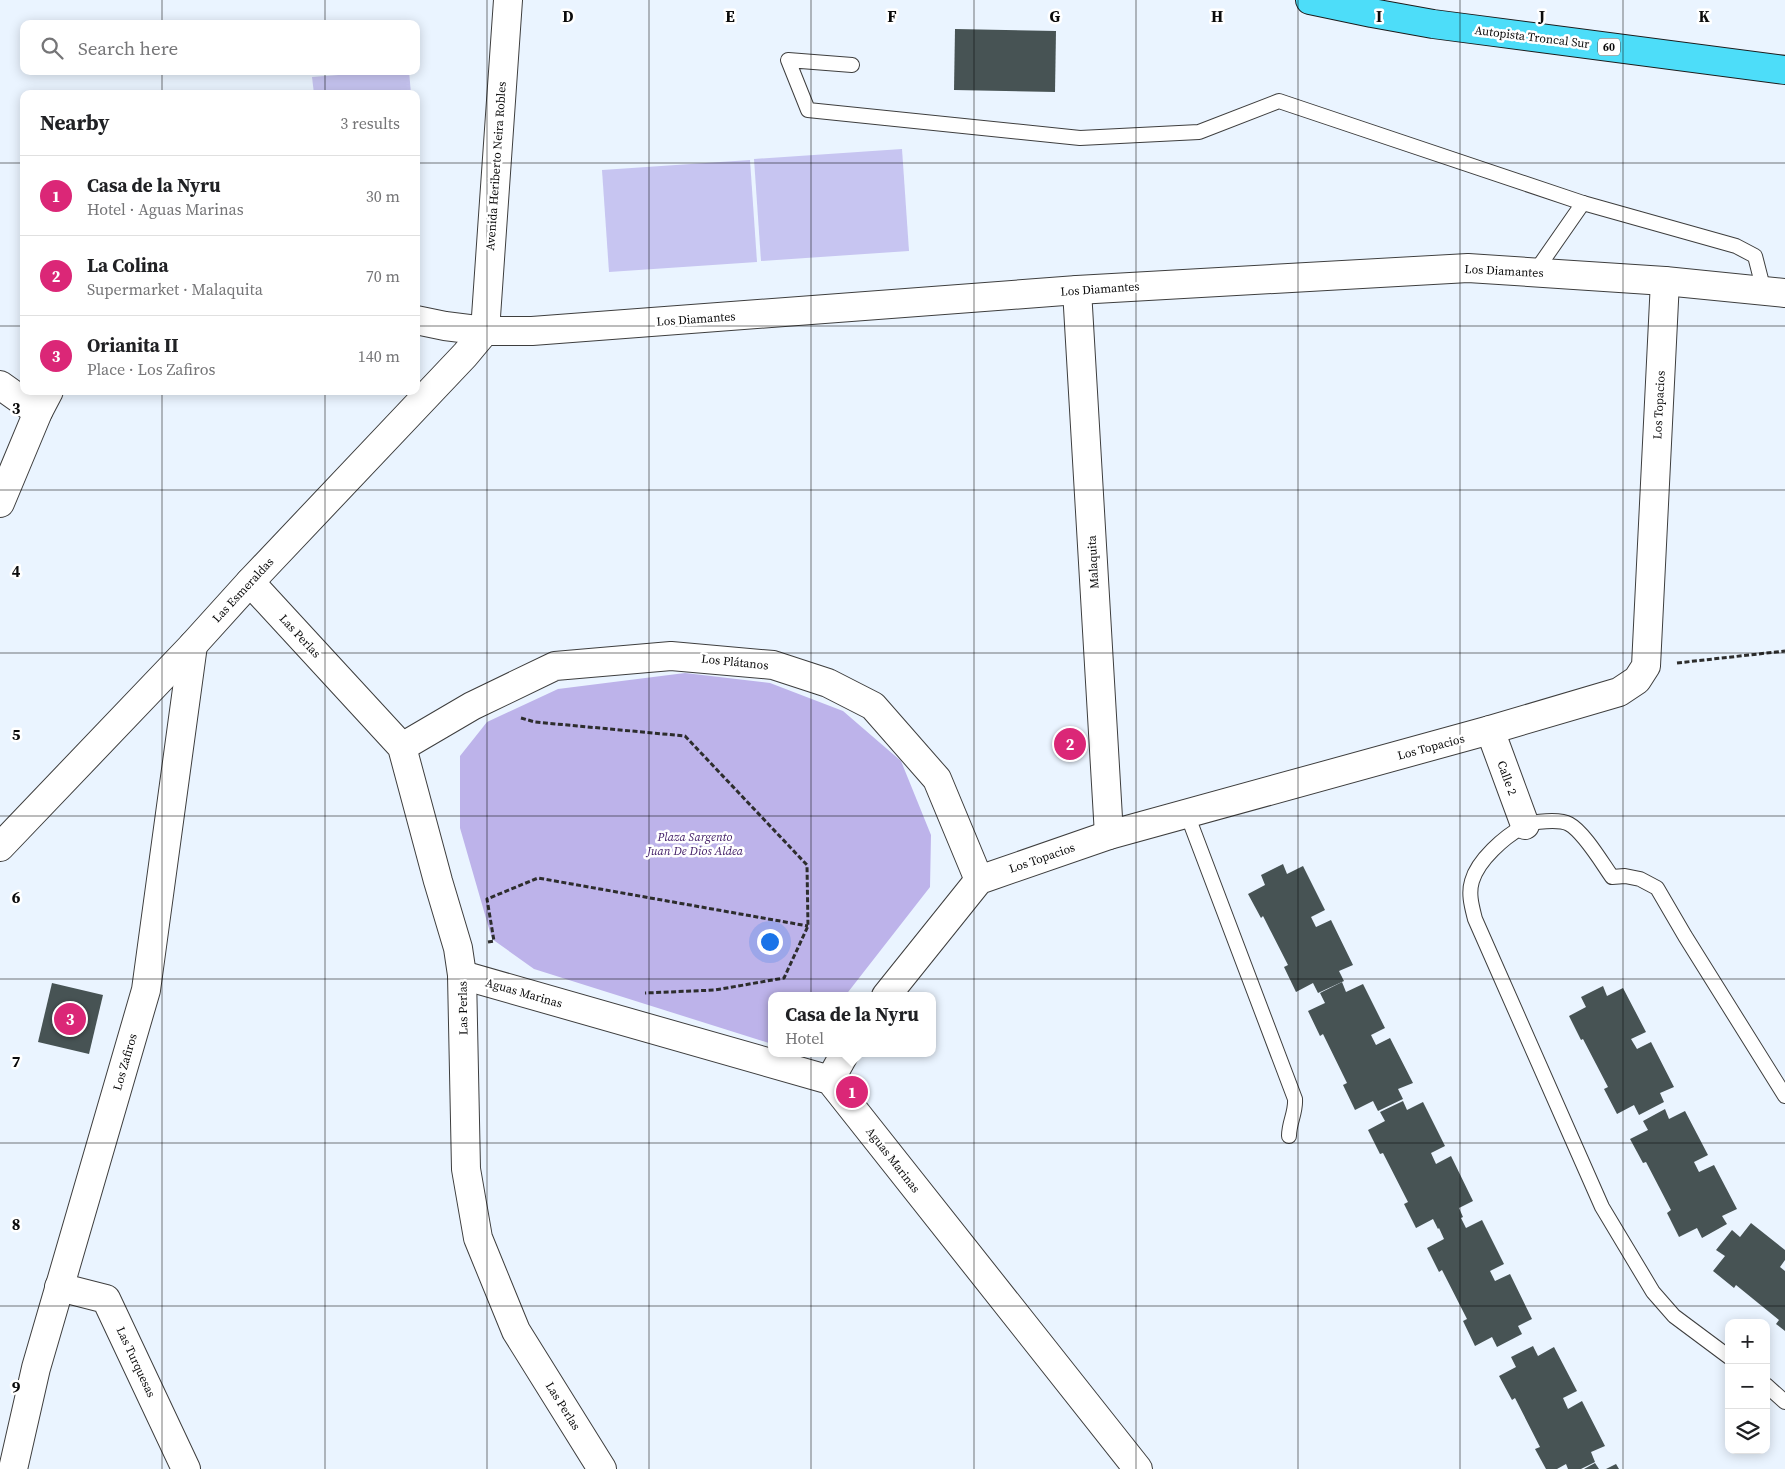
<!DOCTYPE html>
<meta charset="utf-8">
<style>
:root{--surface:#fff;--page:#f6f6f6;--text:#202124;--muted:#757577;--line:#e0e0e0;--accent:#db2777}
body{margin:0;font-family:"Source Serif 4",serif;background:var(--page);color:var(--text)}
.controls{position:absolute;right:15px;bottom:15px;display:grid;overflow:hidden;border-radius:10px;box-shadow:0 2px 12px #0003}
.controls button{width:45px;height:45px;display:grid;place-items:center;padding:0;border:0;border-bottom:1px solid var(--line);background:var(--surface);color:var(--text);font:25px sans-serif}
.you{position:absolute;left:769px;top:941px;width:18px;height:18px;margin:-12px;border:4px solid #fff;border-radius:50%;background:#1a73e8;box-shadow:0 0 0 8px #1a73e833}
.badge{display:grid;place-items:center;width:32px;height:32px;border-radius:50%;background:var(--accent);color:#fff;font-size:16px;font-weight:700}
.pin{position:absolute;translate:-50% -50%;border:2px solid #fff;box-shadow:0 1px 5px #0006}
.popup{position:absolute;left:768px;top:992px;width:168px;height:65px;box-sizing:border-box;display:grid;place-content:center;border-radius:10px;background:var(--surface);filter:drop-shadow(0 1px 4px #0005);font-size:16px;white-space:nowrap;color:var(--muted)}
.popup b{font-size:19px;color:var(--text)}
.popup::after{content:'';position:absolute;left:50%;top:100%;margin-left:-10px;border:10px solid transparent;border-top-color:var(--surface)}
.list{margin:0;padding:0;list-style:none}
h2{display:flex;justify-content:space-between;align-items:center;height:65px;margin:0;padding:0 20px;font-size:21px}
h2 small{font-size:16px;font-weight:400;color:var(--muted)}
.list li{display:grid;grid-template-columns:32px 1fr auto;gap:15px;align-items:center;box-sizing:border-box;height:80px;padding:0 20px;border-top:1px solid var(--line)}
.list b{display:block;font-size:19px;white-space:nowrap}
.list p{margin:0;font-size:16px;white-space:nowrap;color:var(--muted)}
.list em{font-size:16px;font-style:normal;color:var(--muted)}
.icon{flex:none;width:28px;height:28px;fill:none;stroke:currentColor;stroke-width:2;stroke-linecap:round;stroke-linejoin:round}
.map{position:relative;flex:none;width:1785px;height:1469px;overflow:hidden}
.search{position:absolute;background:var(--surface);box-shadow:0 2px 12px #0003;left:20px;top:20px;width:400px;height:55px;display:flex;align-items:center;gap:12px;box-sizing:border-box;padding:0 18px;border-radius:10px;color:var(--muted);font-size:19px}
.panel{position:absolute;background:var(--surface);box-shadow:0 2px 12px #0003;left:20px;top:90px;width:400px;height:305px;border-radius:10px}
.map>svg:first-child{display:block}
</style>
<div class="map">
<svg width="1785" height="1469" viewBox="0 0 1785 1469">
<rect width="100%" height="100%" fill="#eaf4ff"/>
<path fill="#bdb3ea" d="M685 673 770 683 843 711 901 761 931 835 930 887 845 996H772V1044L534 969 492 939 460 828V756L487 722 558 689Z"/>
<g fill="#c7c5f1">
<path d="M391 71H409L411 94H314L312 77Z"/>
<path d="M902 149 909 251 761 261 754 159Z"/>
<path d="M750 160 757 262 609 272 602 170Z"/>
</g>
<g fill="#475354">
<path d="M955 29 1056 31 1055 92 954 90Z"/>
<path d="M1283 864 1287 874 1303 866 1325 910 1311 917 1316 927 1331 920 1353 965 1339 971 1344 981 1318 993 1313 983 1296 992 1284 967 1288 965 1263 916 1261 918 1248 894 1265 885 1261 875Z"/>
<path d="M1342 982 1346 992 1363 984 1385 1028 1371 1035 1376 1045 1390 1038 1413 1083 1398 1089 1403 1099 1378 1111 1373 1101 1355 1110 1343 1085 1347 1083 1323 1034 1320 1036 1308 1011 1325 1003 1320 993Z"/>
<path d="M52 983 103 995 89 1054 38 1042Z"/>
<path d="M1603 986 1607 996 1623 988 1646 1032 1631 1039 1637 1049 1651 1042 1674 1087 1660 1093 1664 1102 1639 1115 1634 1105 1617 1114 1604 1089 1608 1087 1583 1039 1581 1040 1569 1016 1586 1007 1581 997Z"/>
<path d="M1403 1101 1407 1110 1423 1102 1445 1146 1431 1153 1436 1164 1451 1156 1473 1201 1459 1208 1463 1217 1461 1218 1466 1228 1482 1220 1504 1264 1490 1271 1495 1281 1510 1274 1532 1319 1518 1326 1522 1334 1497 1347 1492 1337 1475 1346 1463 1321 1467 1319 1442 1270 1439 1272 1427 1248 1444 1239 1439 1228 1438 1229 1433 1219 1416 1228 1404 1204 1408 1202 1383 1153 1380 1154 1368 1130 1385 1121 1380 1112Z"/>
<path d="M1665 1109 1669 1119 1685 1111 1708 1155 1694 1162 1699 1172 1714 1165 1737 1209 1722 1216 1727 1224 1702 1238 1697 1228 1679 1237 1667 1213 1671 1210 1646 1162 1643 1163 1630 1139 1648 1130 1643 1121Z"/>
<path d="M1751 1223 1785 1250V1260L1780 1267 1785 1271V1331L1776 1324 1779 1320 1736 1285 1734 1288 1713 1271 1725 1256 1716 1250 1732 1230 1740 1237Z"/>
<path d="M1533 1346 1538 1356 1554 1347 1577 1391 1563 1398 1568 1409 1582 1401 1605 1446 1591 1452 1595 1462 1581 1469H1568L1566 1464 1557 1469H1546L1535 1449 1540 1447 1515 1398 1512 1400 1499 1376 1516 1367 1511 1357Z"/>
<path d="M1595 1463 1599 1469H1584Z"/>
<path d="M1616 1464 1619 1469H1606Z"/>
</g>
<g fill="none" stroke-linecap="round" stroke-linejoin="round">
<defs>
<g id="service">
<path d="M852 65 788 60 808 110 1080 138 1199 132 1279 101 1583 203"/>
<path d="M1535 272 1583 203 1736 246 1755 256 1764 291"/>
<path d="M1187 814 1295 1099C1296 1113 1289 1122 1289 1136"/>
<path d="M1729 1357 1674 1316 1653 1292 1602 1207 1475 919C1472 907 1468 894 1472 881 1478 860 1504 837 1524 826 1532 821 1560 819 1569 824 1584 832 1602 863 1612 877L1625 876 1640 879 1657 888 1685 936 1785 1096"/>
<path d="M1766 1385 1785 1402"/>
</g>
<g id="minor">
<path d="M1077 290 1109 835"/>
<path d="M0 385 38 412"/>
<path d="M250 582 402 747 438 881 458 948 462 975 466 1169 478 1238 516 1331 602 1469"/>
<path d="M1490 730 1525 825"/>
<path d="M402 747 472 706 555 666 671 656 773 665 828 683 873 706 937 779 979 880"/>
<path d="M462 975 830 1080 1138 1469"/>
<path d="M886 996 979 880 1109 835 1490 730 1619 692 1637 680 1646 666 1665 281"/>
<path d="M830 1080 845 1053"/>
<path d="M59 1287 106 1299 186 1469"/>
<path d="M13 1469 36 1368 146 990 193 645"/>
</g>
<g id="tertiary">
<path d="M416 320 445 326 485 331H532L1077 290 1468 268 1665 281 1785 293"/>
<path d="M485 331 508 0"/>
<path d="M0 503 38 412 49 391"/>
<path d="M0 847 193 645 250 582 465 355 485 331"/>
</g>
<path id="motorway" d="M1310 0 1372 13 1433 24 1785 70"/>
</defs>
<use href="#service" stroke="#3e3e3e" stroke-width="16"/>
<use href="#minor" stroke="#3e3e3e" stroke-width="30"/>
<use href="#tertiary" stroke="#3e3e3e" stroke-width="30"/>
<use href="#motorway" stroke="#1c1c1c" stroke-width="30"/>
<g stroke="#2d2d2d" stroke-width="3" stroke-dasharray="5 2.5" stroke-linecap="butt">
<path d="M1677 663 1785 651"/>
<path d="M521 718 535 722 685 736 807 865 808 926 784 978 715 990 645 993"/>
<path d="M488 942 494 941 487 899 538 878 808 926"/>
</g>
<use href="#service" stroke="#fff" stroke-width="14"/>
<use href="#minor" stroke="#fff" stroke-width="28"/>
<use href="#tertiary" stroke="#fff" stroke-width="28"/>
<use href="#motorway" stroke="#4dddf9" stroke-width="28"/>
</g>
<path fill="none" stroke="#0b0b0b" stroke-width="1" stroke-opacity="0.55" d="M162 0V24M325 0V24M487 0V1469M649 0V1469M811 0V1469M974 0V1469M1136 0V1469M1298 0V1469M1460 0V1469M1623 0V1469M162 71V94M325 71V94M0 163H24M416 163H1785M0 326H24M416 326H1785M162 391V1469M325 391V1469M0 490H1785M0 653H1785M0 816H1785M0 979H1785M0 1143H1785M0 1306H1785"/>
<g text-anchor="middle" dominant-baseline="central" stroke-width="5" stroke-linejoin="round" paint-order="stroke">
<rect fill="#fff" stroke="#545454" stroke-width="1" x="1598" y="38.5" width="22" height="17" rx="4"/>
<g font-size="11" font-weight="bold" fill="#0b0b0b">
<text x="1609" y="47">60</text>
</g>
<g font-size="12" fill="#0b0b0b" stroke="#fff">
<text transform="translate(1532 37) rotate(7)">Autopista Troncal Sur</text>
<text transform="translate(496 166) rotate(-86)">Avenida Heriberto Neira Robles</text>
<text transform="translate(1504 271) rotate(3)">Los Diamantes</text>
<text transform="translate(1100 289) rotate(-4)">Los Diamantes</text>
<text transform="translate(696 319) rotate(-4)">Los Diamantes</text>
<text transform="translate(1659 405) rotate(-87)">Los Topacios</text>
<text transform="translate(1093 562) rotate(-93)">Malaquita</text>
<text transform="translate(243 590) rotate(-47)">Las Esmeraldas</text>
<text transform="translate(300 636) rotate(47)">Las Perlas</text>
<text transform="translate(735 662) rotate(6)">Los Plátanos</text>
<text transform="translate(1431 747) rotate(-15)">Los Topacios</text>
<text transform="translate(1507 778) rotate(70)">Calle 2</text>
<text transform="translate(1042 858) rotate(-19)">Los Topacios</text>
<text transform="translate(524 993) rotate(16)">Aguas Marinas</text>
<text transform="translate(463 1008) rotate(-91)">Las Perlas</text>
<text transform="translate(125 1062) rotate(-74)">Los Zafiros</text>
<text transform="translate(893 1160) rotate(52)">Aguas Marinas</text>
<text transform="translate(136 1362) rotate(65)">Las Turquesas</text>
<text transform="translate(563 1406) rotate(58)">Las Perlas</text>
</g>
<g font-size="12" font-style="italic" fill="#3f1a64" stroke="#fff">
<text x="695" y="837">Plaza Sargento<tspan x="695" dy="14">Juan De Dios Aldea</tspan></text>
</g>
</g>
<g font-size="16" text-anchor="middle" font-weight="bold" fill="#0b0b0b" stroke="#fff" stroke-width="5" stroke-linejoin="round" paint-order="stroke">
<text x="568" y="22">D</text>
<text x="730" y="22">E</text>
<text x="892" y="22">F</text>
<text x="1055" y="22">G</text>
<text x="1217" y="22">H</text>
<text x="1379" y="22">I</text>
<text x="1542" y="22">J</text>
<text x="1704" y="22">K</text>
<text x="16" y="414">3</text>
<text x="16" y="577">4</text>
<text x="16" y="740">5</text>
<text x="16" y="903">6</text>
<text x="16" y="1067">7</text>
<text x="16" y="1230">8</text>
<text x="16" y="1393">9</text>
</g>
</svg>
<div class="controls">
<button>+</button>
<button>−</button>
<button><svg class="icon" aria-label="layers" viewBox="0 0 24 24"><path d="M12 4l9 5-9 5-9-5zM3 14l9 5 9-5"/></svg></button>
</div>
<div class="you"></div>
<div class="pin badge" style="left:852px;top:1092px">1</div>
<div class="popup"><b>Casa de la Nyru</b>Hotel</div>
<div class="pin badge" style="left:1070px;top:744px">2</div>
<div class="pin badge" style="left:70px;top:1019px">3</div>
<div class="search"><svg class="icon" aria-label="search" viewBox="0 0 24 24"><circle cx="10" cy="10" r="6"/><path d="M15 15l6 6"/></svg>Search here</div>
<section class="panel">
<h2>Nearby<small>3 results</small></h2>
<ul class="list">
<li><span class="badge">1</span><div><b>Casa de la Nyru</b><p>Hotel · Aguas Marinas</p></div><em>30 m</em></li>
<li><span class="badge">2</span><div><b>La Colina</b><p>Supermarket · Malaquita</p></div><em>70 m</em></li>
<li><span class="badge">3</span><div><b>Orianita II</b><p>Place · Los Zafiros</p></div><em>140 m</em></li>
</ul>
</section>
</div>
